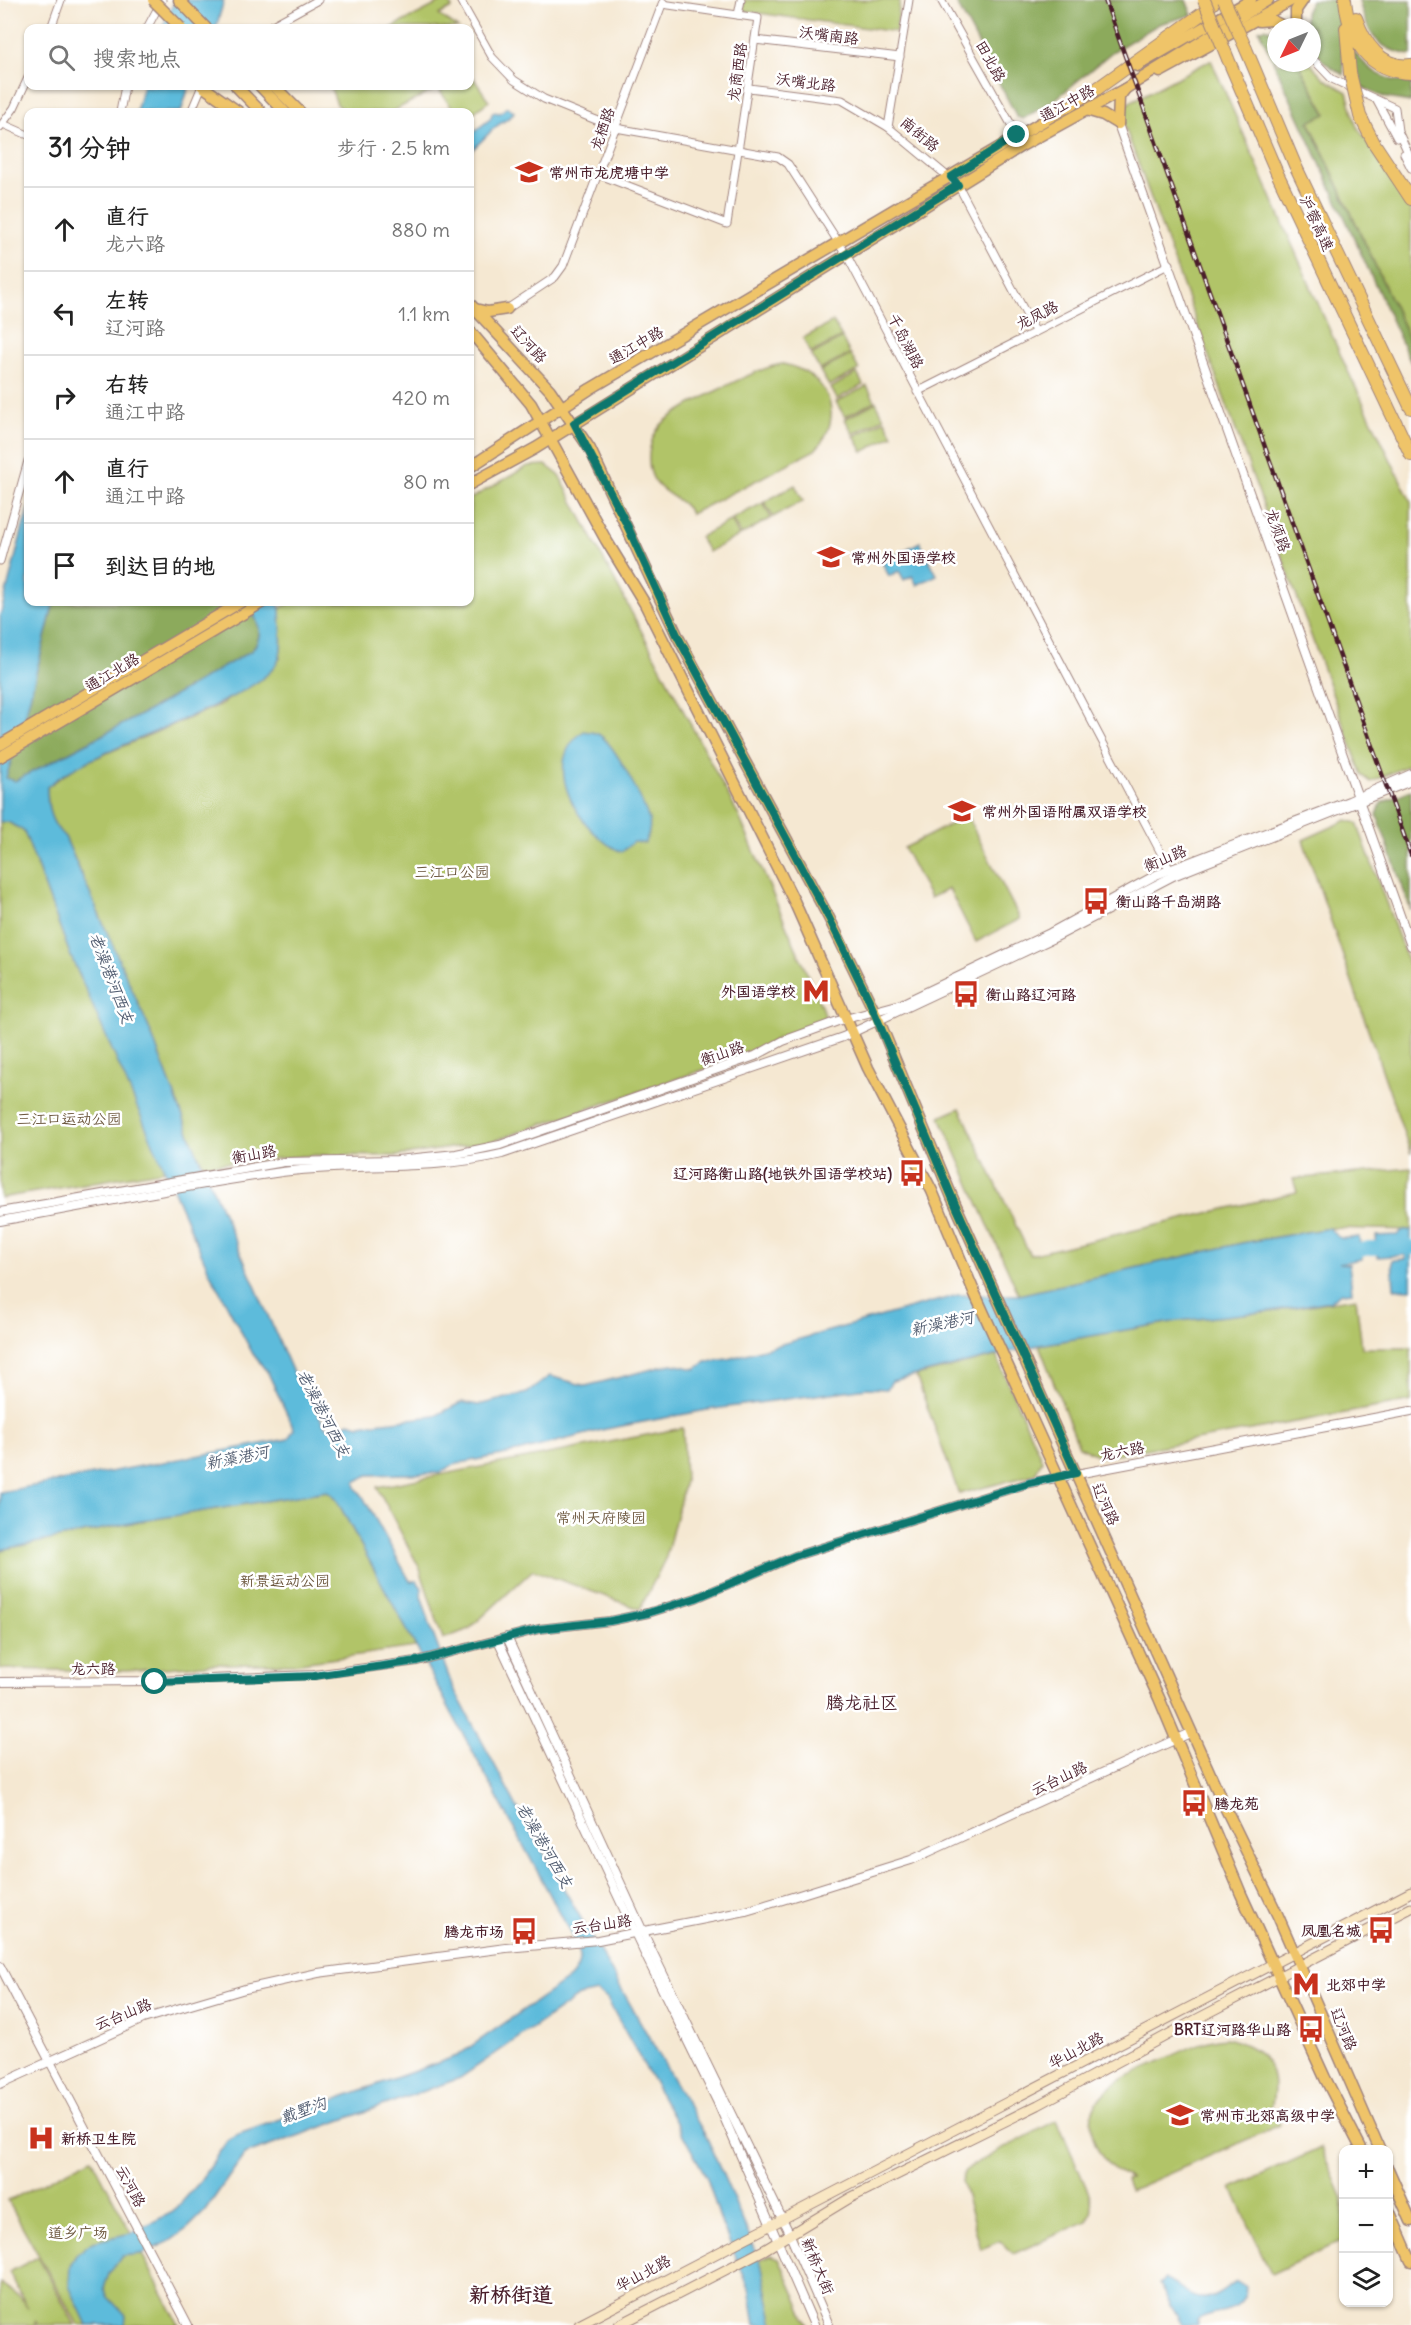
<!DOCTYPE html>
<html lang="zh">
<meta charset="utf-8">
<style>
:root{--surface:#fff;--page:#f2f2f2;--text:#222;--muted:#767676;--line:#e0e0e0}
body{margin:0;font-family:Delius,"LXGW WenKai TC",sans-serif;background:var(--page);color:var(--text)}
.controls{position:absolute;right:18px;bottom:18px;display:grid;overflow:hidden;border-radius:12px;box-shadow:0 2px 4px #0004}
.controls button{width:54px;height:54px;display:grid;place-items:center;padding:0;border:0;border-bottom:2px solid var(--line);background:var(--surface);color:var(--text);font:30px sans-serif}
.compass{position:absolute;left:1267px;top:18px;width:54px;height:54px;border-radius:50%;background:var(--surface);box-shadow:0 2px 4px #0004;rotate:227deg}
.stop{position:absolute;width:18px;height:18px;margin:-14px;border:4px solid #0f766e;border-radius:50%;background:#fff}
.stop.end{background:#0f766e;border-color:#fff;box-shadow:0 2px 6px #0008}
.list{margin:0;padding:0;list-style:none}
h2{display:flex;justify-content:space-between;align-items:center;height:78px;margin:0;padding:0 24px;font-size:26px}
h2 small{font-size:20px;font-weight:400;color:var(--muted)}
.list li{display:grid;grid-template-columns:39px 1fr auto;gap:18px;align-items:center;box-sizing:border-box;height:84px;padding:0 24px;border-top:2px solid var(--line)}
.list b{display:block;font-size:22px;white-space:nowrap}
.list p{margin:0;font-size:20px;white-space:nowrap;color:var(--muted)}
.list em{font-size:20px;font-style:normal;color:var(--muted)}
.icon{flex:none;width:33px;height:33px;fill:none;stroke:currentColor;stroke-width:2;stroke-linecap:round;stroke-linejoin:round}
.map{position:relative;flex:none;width:1411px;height:2325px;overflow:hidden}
.search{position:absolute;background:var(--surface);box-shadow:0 2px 4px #0004;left:24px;top:24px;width:450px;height:66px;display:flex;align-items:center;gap:15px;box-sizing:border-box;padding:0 21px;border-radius:12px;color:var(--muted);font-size:22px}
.panel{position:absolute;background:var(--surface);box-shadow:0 2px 4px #0004;left:24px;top:108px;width:450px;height:498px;border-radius:12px}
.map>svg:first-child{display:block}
</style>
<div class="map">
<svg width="1411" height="2325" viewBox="0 0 1411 2325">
<rect width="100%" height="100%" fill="#fff"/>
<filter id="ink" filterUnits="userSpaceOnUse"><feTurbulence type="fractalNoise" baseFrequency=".0167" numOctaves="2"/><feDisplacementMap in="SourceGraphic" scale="12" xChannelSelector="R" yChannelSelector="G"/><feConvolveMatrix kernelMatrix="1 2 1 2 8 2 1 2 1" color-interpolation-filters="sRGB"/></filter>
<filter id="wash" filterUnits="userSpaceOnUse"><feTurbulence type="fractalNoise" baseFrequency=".008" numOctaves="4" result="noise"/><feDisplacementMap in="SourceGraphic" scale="24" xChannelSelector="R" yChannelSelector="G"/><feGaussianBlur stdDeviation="1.35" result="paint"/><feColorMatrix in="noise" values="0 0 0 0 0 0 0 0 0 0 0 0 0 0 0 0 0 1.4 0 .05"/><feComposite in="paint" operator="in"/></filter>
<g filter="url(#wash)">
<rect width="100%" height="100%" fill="#f5e8d2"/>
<g fill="#b1c467" stroke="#7e7249" stroke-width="1.5">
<path d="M445 0H448L452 8 439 15 458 28H391Z"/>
<path d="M744 0H900L896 32 743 11Z"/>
<path d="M1211 60 1345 365 1411 502V764L1371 782 1362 775 1122 119 1128 103Z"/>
<path d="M1298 63H1310L1325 79 1347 92 1356 125 1411 209V343L1309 121 1326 113Z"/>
<path d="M470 73 489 101 470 115V112H455L440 91 448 86H470Z"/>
<path d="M330 86H442L391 112H345L337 104Z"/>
<path d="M833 322 842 337 811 353 803 338Z"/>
<path d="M842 338 850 354 820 370 811 355Z"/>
<path d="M851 355 859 370 829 386 820 371Z"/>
<path d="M783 364C827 373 848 415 815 450L691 514C682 496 658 495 651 473 646 458 650 437 661 425 676 409 761 366 783 364Z"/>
<path d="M857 373 863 385 837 399 831 388Z"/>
<path d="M867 386 875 401 845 417 836 402Z"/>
<path d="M876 402 884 418 853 434 845 419Z"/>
<path d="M885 420 893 435 863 452 854 436Z"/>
<path d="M546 465 559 475 738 814 825 1015 824 1021 778 1038 753 1053 490 1142 397 1156 315 1155 204 1165 196 1151 149 1028 65 837C50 823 47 808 47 787L79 765 222 704 280 659V608L292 602H470V499L528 466Z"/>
<path d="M795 485 803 501 773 517 764 502Z"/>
<path d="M763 503 771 518 741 535 732 519Z"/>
<path d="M731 520 739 536 708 552 700 537Z"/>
<path d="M967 816 1020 919 976 942 949 889 930 898 904 848Z"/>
<path d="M1347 820 1357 823 1411 971V1154L1303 840Z"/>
<path d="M0 822H8L24 831 70 954 166 1170 0 1198Z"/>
<path d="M960 1108 1030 1255 1297 1192 1293 1179 1411 1168V1230L1330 1228 1242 1243 1019 1295 940 1117Z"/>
<path d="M1356 1298 1362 1348H1411V1401L1102 1457 1079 1447 1039 1345 1178 1321 1271 1311Z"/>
<path d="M996 1356 1042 1460 1035 1474 959 1494 916 1376Z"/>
<path d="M683 1428 685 1481 666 1557 640 1609 533 1570 469 1629 443 1639 420 1569 377 1487Z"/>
<path d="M327 1491 335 1497 416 1647 294 1664H216L126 1671 0 1669V1550L136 1522Z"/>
<path d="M1226 2038C1270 2049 1282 2073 1269 2116L1275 2115 1280 2125 1130 2191 1126 2180 1130 2178C1112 2170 1102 2161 1095 2143 1077 2094 1125 2077 1161 2061 1183 2051 1202 2040 1226 2038Z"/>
<path d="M1057 2120 1090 2196C1093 2206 1093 2212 1087 2221L1013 2254 1000 2241 981 2249 962 2182 964 2172 971 2166Z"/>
<path d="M1321 2148 1343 2199V2240L1271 2274 1232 2188Z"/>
<path d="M92 2158 179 2325H78L8 2201Z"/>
<path d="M771 2255 779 2258 808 2325H774L759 2260Z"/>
<path d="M38 2257 75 2325H38L35 2320 36 2325H0V2283L20 2297 28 2308 9 2272Z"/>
</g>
<g fill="#8caa5c" stroke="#6b6444" stroke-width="1.5">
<path d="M955 0H1186L1192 15 1159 24 1112 52 1056 99 1023 119 1017 117Z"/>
<path d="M1311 0H1338L1344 75C1321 62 1312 55 1312 27H1305V13Z"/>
<path d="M1359 0H1411V55C1376 50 1367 33 1359 0Z"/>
<path d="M1265 28 1276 32V63H1298L1326 114 1309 122 1411 343V363L1259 30Z"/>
<path d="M1352 49C1367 69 1385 83 1411 82V102L1386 98 1357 85Z"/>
<path d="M54 602H247C257 620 267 634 251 651L148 711 15 781 5 778 26 713Z"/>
<path d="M1411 790V911L1377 815 1381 803Z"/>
</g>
<g fill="#5dbbdb" stroke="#546d83" stroke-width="1.5">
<path d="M175 0H224L216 28H162Z"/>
<path d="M143 86H189L181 112H136Z"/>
<path d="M507 107 514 112C509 120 497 124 491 131 485 138 477 145 470 152V135L490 119 493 112 500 113Z"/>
<path d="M28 508V602H54L26 713 6 778 15 781 148 711 251 651C267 634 257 620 247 602H277L280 608C280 623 284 645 279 659 265 701 89 747 47 787 47 808 50 823 65 837L149 1028 196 1151 298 1384 316 1399V1409L325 1426 335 1430 349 1422 359 1425 435 1416 462 1402 478 1405 527 1393 550 1376 586 1386 672 1364 695 1369 706 1362 728 1359 958 1295H1019L1242 1243 1330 1228C1337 1241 1345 1239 1359 1237L1362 1259 1339 1263 1349 1264 1352 1292 1341 1293 1330 1301 1271 1311 1178 1321 1039 1345 892 1381 887 1389 867 1388 707 1410 606 1429 517 1452 455 1464 440 1473 368 1475 355 1482 356 1488 362 1495 410 1581H417L422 1588 421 1595 433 1634 452 1685 516 1805 708 2140 761 2263 774 2325H755L749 2288 722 2225 707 2178 607 1999 597 1992 579 1996 460 2078 244 2155 205 2211 188 2228 170 2241 142 2254 122 2256 109 2274 104 2288 108 2297 126 2316 125 2325H87L69 2286 70 2265 76 2255 92 2242 131 2233 173 2212 197 2185 227 2141 236 2135 457 2056 572 1976C586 1960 576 1947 569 1930L335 1497 327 1491 136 1522 0 1550V1492L288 1439 294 1429 268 1373 253 1354 209 1271 70 954 24 831 8 822H0V616Z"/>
<path d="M920 542 937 575 917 585 912 576 904 580 899 571 889 576 882 562Z"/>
<path d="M584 731C588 732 594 732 598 734 615 743 643 801 649 820 651 828 648 835 645 843L633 842 622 852C582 836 536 764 584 731Z"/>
<path d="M1403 1230H1411V1289L1394 1288 1392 1260 1406 1259 1405 1255 1378 1257 1376 1236 1397 1235Z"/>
<path d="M1166 2278C1184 2292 1198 2307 1221 2292 1227 2289 1231 2283 1237 2281L1246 2287C1245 2317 1214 2308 1197 2320V2325H1182L1159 2284Z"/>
</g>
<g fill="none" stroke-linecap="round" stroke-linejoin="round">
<path stroke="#5dbbdb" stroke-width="14" d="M1345 1254 1369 1248H1411"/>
</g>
</g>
<g filter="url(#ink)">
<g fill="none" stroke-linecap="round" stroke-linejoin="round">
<defs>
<g id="minor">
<path d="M460 0 492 57 514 80 544 99 616 128 778 157 788 164 846 254 1172 874"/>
<path d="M909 0 888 127 958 185 1035 331"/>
<path d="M941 0 1017 135"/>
<path d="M738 15 741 0"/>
<path d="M51 28 61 0"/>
<path d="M147 28 162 0"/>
<path d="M267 28 318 0"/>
<path d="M755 40 900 57"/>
<path d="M1312 58 1332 79 1395 108 1398 131 1411 159"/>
<path d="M749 88 842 100 888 127"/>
<path d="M1377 101 1397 138"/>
<path d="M120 112 125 86"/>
<path d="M191 112 202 86"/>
<path d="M3 124 28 135"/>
<path d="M0 127 14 108 28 78"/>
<path d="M1404 154 1411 168"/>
<path d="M600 175 727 224 758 18 662 4"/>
<path d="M507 309 555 277 563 266 663 2"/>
<path d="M917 392 1170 264"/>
<path d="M0 561 28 461"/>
</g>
<g id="tertiary">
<path d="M1118 124 1411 946"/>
<path d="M0 1212 284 1162 397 1160 456 1154 500 1145 755 1056 783 1041 838 1021 901 1004 1050 933 1156 875 1349 801 1411 774"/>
<path d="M0 1221C91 1205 183 1186 275 1173 350 1162 427 1172 502 1154L843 1037 1056 937 1173 876 1411 781"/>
<path d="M507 1637 651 1949 790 2235 829 2325"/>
<path d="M498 1640 644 1952 717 2101 814 2325"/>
<path d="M0 1682 155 1681 314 1675 417 1661 539 1629 610 1621 648 1613 696 1598 795 1556 1029 1483 1411 1411"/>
<path d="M0 1966 188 2325"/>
<path d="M0 2084 143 2019 245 1989 318 1973 506 1948 598 1940 746 1911 799 1895 911 1860 1192 1732"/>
</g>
<g id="secondary">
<path d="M579 2325 1411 1892"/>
<path d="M619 2325 764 2250 850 2198 1038 2105 1197 2019 1411 1908"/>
</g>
<g id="primary">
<path d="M179 0 206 28"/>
<path d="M1259 21 1271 20 1285 27"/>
<path d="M1296 27V10L1303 0"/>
<path d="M1137 66 1251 0"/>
<path d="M1160 72 1292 0"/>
<path d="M202 86 239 112"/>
<path d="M236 86 261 112"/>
<path d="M260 86 285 112"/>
<path d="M274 86 300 112"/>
<path d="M1086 110 1103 115 1118 124"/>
<path d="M1118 124 1119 97 1125 89"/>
<path d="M470 304 550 390 590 449 678 637 829 918 879 1021 952 1197 1224 1805 1278 1916 1380 2150"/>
<path d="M475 309 488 312 507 309"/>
<path d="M470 331 531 404 606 540 645 604 794 901 868 1068 932 1191 975 1294 1159 1698 1241 1894 1325 2078 1362 2150"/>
<path d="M470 467 590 389 1098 89"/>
<path d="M470 484 536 448 1023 145 1123 90 1268 0"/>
<path d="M0 745 241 602"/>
<path d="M0 757 263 602"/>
<path d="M1388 2169 1411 2221"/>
<path d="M1388 2208 1411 2261"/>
</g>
<g id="motorway">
<path d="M1345 0C1349 40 1368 72 1411 73"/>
<path d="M1356 18C1364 42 1381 69 1411 65"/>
<path d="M1346 28 1350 73"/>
<path d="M1246 49 1295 165 1411 408"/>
<path d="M1228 59 1277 173 1411 455"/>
<path d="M1091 93 1203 13 1216 0"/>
<path d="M1374 143 1411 199"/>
</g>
</defs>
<use href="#minor" stroke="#a0847e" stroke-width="9"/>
<use href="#tertiary" stroke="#a0847e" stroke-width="10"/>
<use href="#secondary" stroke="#a0847e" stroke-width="11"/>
<use href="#primary" stroke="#a0847e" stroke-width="13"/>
<use href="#motorway" stroke="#a0847e" stroke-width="14"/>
<use href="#minor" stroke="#fff" stroke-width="7"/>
<use href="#tertiary" stroke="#fff" stroke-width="8"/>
<use href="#secondary" stroke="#f9e7c3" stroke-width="9"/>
<use href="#primary" stroke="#efc469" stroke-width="10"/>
<use href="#motorway" stroke="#efc469" stroke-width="12"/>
<defs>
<path id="rail" d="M1105 0 1411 855"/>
</defs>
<use href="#rail" stroke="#4a1f2b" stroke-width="4.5"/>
<use href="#rail" stroke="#fff" stroke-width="2" stroke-dasharray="7" stroke-linecap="butt"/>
<defs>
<path id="primary-bridge" d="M153 0 181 28"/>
<g id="motorway-bridge">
<path d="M1204 0 1228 59"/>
<path d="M1224 0 1246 49"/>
<path d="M1350 73 1360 116 1374 143"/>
</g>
</defs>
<use href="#primary-bridge" stroke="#a0847e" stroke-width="13" stroke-linecap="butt"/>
<use href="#motorway-bridge" stroke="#a0847e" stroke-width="14" stroke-linecap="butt"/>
<use href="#primary-bridge" stroke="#efc469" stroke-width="10"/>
<use href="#motorway-bridge" stroke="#efc469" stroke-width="12"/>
</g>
</g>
<g fill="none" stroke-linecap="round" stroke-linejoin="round" filter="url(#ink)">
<path stroke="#0f766e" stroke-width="8" d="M155 1682 314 1676 417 1661 539 1629 610 1621 648 1613 696 1598 795 1556 1029 1483 1076 1473 952 1197 869 1000 829 918 678 637 627 525 574 423 958 185 951 177 1017 135"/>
</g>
<defs>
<symbol id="school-bare" viewBox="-9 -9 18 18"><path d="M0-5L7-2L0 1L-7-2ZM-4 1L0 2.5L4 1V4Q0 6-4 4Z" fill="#c8321e" stroke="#fff" stroke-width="2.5" paint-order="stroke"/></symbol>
<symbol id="bus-bare" viewBox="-9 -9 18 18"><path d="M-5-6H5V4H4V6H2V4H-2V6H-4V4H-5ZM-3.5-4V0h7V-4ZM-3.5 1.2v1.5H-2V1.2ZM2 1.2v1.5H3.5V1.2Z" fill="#c8321e" stroke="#fff" stroke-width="2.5" paint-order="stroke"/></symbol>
<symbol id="metro-bare" viewBox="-9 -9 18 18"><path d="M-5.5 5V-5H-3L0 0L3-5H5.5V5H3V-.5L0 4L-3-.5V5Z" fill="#c8321e" stroke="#fff" stroke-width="2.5" paint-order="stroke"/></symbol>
<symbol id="hospital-bare" viewBox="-9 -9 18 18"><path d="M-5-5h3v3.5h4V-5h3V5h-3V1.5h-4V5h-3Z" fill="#c8321e" stroke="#fff" stroke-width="2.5" paint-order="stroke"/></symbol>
</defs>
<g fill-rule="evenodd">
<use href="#school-bare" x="510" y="153" width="38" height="38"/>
<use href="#school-bare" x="812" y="538" width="38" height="38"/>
<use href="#school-bare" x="943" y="792" width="38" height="38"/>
<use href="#bus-bare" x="1077" y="882" width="38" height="38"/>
<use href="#metro-bare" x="797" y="972" width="38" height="38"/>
<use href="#bus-bare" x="947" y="975" width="38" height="38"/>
<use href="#bus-bare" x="893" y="1154" width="38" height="38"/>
<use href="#bus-bare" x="1175" y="1784" width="38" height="38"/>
<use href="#bus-bare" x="1362" y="1911" width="38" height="38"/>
<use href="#bus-bare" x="505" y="1912" width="38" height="38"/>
<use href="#metro-bare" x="1287" y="1965" width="38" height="38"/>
<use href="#bus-bare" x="1292" y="2010" width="38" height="38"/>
<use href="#school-bare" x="1161" y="2096" width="38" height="38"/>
<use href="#hospital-bare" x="22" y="2119" width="38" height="38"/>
</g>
<g text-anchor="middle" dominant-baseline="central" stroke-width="5" stroke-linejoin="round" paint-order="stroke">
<g font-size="15" fill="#4a1f2b" stroke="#fff">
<text transform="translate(829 35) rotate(7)">沃嘴南路</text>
<text transform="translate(991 61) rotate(61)">田北路</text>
<text transform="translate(737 72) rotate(-82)">龙商西路</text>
<text transform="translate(806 82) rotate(7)">沃嘴北路</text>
<text transform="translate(1067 103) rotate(-29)">通江中路</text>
<text transform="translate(602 129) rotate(-71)">龙栖路</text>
<text transform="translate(920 134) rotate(40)">南街路</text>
<text transform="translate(1317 223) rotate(65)">沪蓉高速</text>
<text transform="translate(1037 315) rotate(-27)">龙凤路</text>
<text transform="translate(906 341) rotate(63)">千岛湖路</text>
<text transform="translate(529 344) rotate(47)">辽河路</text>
<text transform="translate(636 345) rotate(-30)">通江中路</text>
<text transform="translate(1278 530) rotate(70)">龙须路</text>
<text transform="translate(112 672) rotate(-31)">通江北路</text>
<text transform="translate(1165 858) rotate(-23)">衡山路</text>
<text transform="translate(722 1053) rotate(-19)">衡山路</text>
<text transform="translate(254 1154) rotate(-10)">衡山路</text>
<text transform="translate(1122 1451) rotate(-11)">龙六路</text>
<text transform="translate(1106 1504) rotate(66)">辽河路</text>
<text x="93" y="1668">龙六路</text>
<text transform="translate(1059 1778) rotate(-25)">云台山路</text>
<text transform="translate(602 1924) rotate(-8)">云台山路</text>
<text transform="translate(123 2014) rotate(-22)">云台山路</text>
<text transform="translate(1344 2029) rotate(67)">辽河路</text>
<text transform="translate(1076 2050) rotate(-28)">华山北路</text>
<text transform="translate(131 2186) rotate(62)">云河路</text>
<text transform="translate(818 2266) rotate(67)">新桥大街</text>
<text transform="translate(643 2273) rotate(-28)">华山北路</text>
</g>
<g font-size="15" font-weight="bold" fill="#4a1f2b" stroke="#fff" text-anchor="start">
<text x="549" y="172">常州市龙虎塘中学</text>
<text x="851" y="557">常州外国语学校</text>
<text x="982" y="811">常州外国语附属双语学校</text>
<text x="1116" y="901">衡山路千岛湖路</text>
<text x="796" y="991" text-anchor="end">外国语学校</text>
<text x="986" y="994">衡山路辽河路</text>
<text x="892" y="1173" text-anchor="end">辽河路衡山路(地铁外国语学校站)</text>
<text x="1214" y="1803">腾龙苑</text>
<text x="1361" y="1930" text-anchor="end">凤凰名城</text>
<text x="504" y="1931" text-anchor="end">腾龙市场</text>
<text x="1326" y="1984">北郊中学</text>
<text x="1291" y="2029" text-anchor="end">BRT辽河路华山路</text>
<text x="1200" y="2115">常州市北郊高级中学</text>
<text x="61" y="2138">新桥卫生院</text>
</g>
<g font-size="15" fill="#6e5940" stroke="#fff">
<text x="452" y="871">三江口公园</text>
<text x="69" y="1118">三江口运动公园</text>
<text x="601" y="1517">常州天府陵园</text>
<text x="285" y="1580">新景运动公园</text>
<text x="78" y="2232">道乡广场</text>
</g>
<g font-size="16" font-style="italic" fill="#525d71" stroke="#fff">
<text transform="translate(112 978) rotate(69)">老澡港河西支</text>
<text transform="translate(942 1323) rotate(-12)">新澡港河</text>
<text transform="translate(324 1413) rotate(63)">老澡港河西支</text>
<text transform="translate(237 1457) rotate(-11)">新藻港河</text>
<text transform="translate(545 1845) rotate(60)">老澡港河西支</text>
<text transform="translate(303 2110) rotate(-20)">戴墅沟</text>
</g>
<g font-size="18" fill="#4a1f2b" stroke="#fff">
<text x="862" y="1702">腾龙社区</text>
</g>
<g font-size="21" font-weight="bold" fill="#4a1f2b" stroke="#fff">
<text x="511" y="2294">新桥街道</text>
</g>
</g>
</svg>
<div class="controls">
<button>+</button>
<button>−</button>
<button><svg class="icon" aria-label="layers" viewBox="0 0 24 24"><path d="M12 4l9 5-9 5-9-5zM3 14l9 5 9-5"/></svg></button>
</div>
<svg class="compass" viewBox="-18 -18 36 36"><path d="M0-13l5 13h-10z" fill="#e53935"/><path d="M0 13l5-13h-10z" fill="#767676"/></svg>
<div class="stop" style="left:155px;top:1682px"></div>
<div class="stop end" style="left:1017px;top:135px"></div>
<div class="search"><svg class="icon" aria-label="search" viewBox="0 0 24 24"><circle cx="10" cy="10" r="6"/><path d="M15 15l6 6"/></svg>搜索地点</div>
<section class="panel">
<h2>31 分钟<small>步行 · 2.5 km</small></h2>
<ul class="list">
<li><svg class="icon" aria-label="ahead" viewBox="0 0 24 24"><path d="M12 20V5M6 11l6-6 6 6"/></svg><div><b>直行</b><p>龙六路</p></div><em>880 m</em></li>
<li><svg class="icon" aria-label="left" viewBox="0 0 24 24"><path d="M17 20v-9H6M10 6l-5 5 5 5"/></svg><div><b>左转</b><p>辽河路</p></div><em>1.1 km</em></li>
<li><svg class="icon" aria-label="right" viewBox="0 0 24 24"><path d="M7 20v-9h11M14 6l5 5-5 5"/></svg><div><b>右转</b><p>通江中路</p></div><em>420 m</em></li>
<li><svg class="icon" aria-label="ahead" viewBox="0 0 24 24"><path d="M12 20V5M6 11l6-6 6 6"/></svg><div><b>直行</b><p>通江中路</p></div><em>80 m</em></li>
<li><svg class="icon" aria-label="arrive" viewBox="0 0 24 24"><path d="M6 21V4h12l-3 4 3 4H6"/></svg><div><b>到达目的地</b></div></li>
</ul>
</section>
</div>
